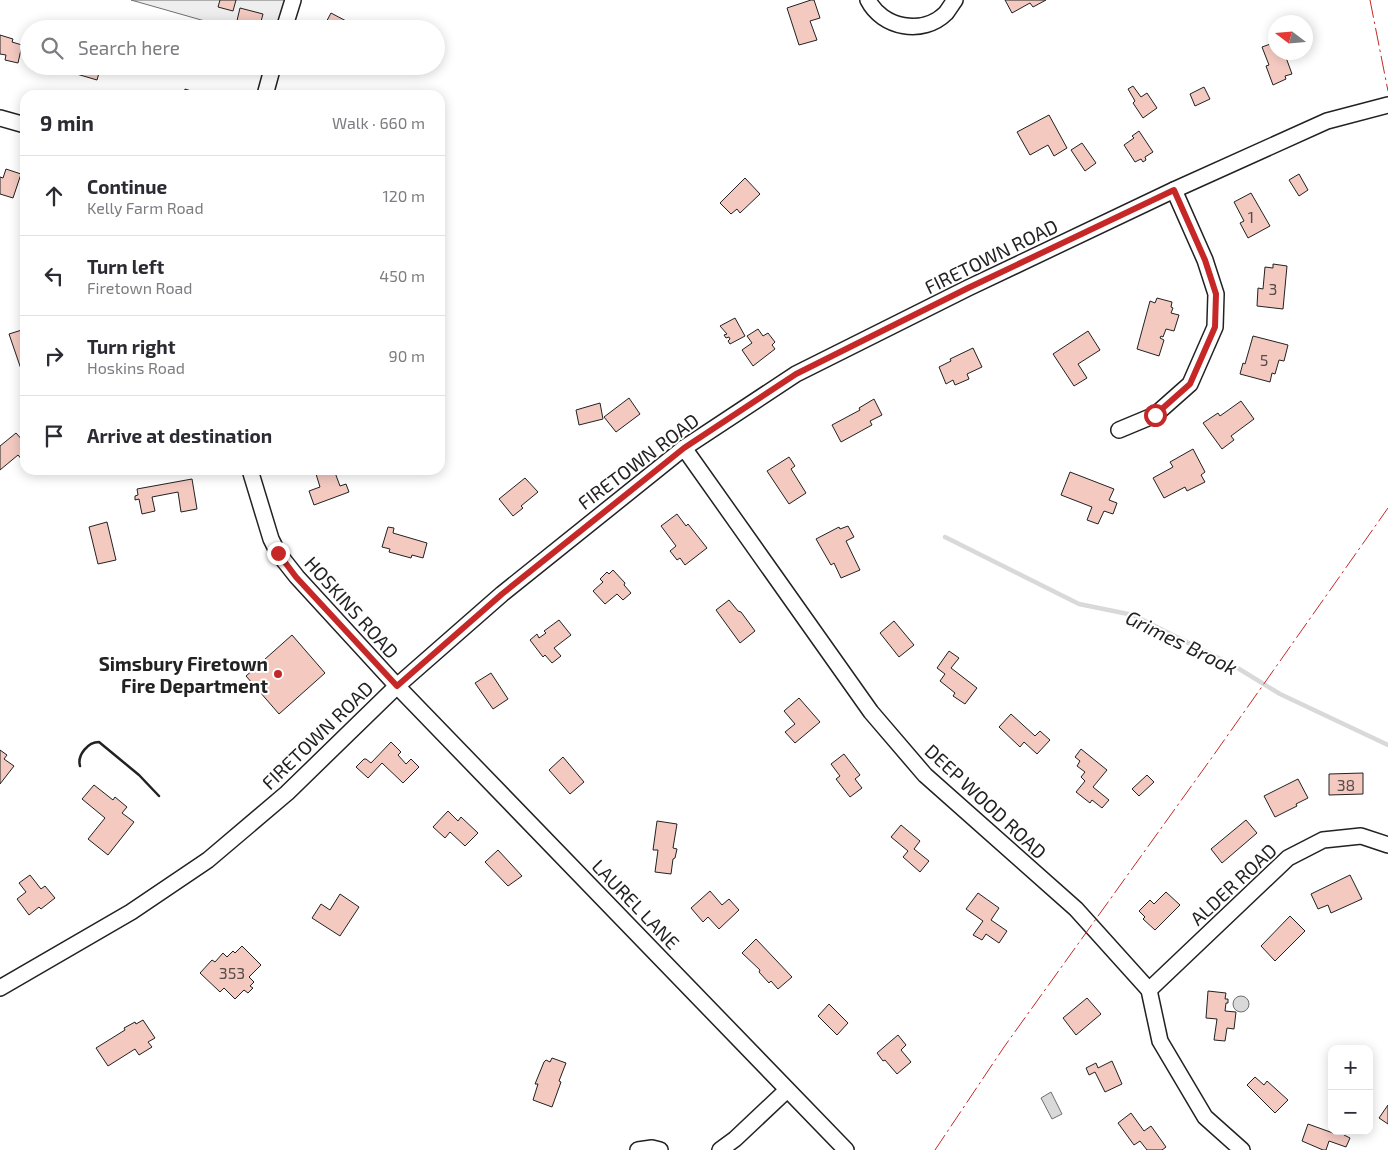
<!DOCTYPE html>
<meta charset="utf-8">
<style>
:root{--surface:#fff;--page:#f2f2f3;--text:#2b2b33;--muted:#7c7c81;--line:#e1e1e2}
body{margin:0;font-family:"Exo 2",sans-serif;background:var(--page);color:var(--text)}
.controls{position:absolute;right:15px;bottom:15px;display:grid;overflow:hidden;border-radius:10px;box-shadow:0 2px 12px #0003}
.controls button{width:45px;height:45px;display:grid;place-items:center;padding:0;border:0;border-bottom:1px solid var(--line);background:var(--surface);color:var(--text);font:25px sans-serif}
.compass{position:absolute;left:1268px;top:15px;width:45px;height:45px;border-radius:50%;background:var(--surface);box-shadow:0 2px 12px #0003;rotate:286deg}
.stop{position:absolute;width:15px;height:15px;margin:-11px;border:4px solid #c62828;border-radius:50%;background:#fff}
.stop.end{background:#c62828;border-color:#fff;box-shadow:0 1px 5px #0008}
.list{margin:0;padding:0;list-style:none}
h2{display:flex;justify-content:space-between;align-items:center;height:65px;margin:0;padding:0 20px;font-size:21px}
h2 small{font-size:16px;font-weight:400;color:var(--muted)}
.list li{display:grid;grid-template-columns:32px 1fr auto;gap:15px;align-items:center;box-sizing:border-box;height:80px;padding:0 20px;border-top:1px solid var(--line)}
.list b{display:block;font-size:19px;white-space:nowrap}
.list p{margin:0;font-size:16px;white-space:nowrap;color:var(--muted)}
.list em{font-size:16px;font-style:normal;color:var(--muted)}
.icon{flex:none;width:28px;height:28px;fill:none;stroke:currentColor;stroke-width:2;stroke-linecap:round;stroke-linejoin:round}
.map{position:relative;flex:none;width:1388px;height:1150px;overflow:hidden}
.search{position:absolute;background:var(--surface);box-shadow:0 2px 12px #0003;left:20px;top:20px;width:425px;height:55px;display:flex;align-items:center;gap:12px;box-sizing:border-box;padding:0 18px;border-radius:28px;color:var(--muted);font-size:19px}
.panel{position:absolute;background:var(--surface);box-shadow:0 2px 12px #0003;left:20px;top:90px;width:425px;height:385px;border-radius:15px}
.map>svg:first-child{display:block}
</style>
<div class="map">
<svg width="1388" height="1150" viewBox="0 0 1388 1150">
<rect width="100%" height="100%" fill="#fff"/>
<path fill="#eee" stroke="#6f6f6f" d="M131 0H286L277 29H233Z"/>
<g fill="#d9d9d9" stroke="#6f6f6f">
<circle cx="1241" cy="1004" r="8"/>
<path d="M1051 1092 1062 1114 1052 1119 1041 1098Z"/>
</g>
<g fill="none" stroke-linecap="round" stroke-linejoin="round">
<path stroke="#d9d9d9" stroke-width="4.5" d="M945 537 1079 604 1133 615 1236 667 1280 694 1388 745"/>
</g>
<g fill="#f3c9c0" stroke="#222">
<path d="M220 0H236L233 11 218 7Z"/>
<path d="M811 0H814L820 18 810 21 817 40 799 45 787 8Z"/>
<path d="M1005 0H1046L1033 7 1030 3 1012 13Z"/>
<path d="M240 8 263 14 259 29H235Z"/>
<path d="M331 13 348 22 344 29 323 28Z"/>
<path d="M0 35 13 39 12 42 22 45 18 63 5 60 6 55 0 54Z"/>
<path d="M1276 42V52H1284L1292 74 1285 76 1286 79 1273 85 1266 66 1269 65 1262 47Z"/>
<path d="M64 66H101L97 80 63 70Z"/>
<path d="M1133 86 1141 97 1147 93 1157 108 1143 118 1133 103 1135 101 1128 89Z"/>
<path d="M1204 87 1210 99 1195 106 1190 94Z"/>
<path d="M185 89 201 94V95H183Z"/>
<path d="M1049 115 1067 148 1054 156 1048 145 1030 155 1017 132Z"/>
<path d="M1139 131 1153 152 1145 157 1146 160 1143 162 1141 159 1135 162 1124 145 1134 138 1132 136Z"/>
<path d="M1082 143 1096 163 1085 171 1071 150Z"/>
<path d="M6 169 21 174 13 198 0 194V177L3 178Z"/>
<path d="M1299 174 1308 190 1299 196 1289 180Z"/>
<path d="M745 178 760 194 740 213 737 209 731 214 720 203Z"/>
<path d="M1251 193 1270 226 1248 238 1240 223 1244 221 1234 202Z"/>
<path d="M1273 264 1287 266 1283 309 1257 306 1258 288 1263 289 1265 267 1273 268Z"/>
<path d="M1157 298 1172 302 1171 307 1173 308 1171 313 1179 315 1174 331 1166 329 1163 337 1161 336 1160 338 1164 340 1159 356 1137 349 1150 301 1155 303Z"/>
<path d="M735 318 745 336 730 344 728 341 730 339 729 337 726 338 724 335 727 334 720 326Z"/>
<path d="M25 329V368L21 369 9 334Z"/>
<path d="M758 329 763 336 768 333 775 342 772 345 775 349 753 366 742 350 752 343 747 336Z"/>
<path d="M1088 331 1100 350 1078 364 1087 378 1074 386 1053 354Z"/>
<path d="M1253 336 1288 345 1284 361 1279 360 1275 374 1272 373 1270 382 1240 374 1243 363 1245 364Z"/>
<path d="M973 348 982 367 967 374 969 379 955 385 953 380 946 384 939 367 951 361 950 359Z"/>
<path d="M629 398 640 414 616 432 604 417Z"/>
<path d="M874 399 882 415 870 421 872 425 841 442 832 425 860 410 859 408Z"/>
<path d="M1241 401 1254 419 1231 436 1234 440 1222 449 1203 423 1218 413 1220 416Z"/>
<path d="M600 403 603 419 579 425 576 410Z"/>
<path d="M16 433 25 443V459L23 461 18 455 0 470V446Z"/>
<path d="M1193 449 1205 472 1201 475 1205 482 1187 491 1185 487 1164 498 1153 478 1173 467 1170 462Z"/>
<path d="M789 457 795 466 791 469 806 493 789 504 767 471Z"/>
<path d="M328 470H334L340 486 346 484 349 492 314 505 309 491 320 487 316 474Z"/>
<path d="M1070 472 1114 489 1109 500 1117 503 1113 514 1104 511 1098 524 1087 520 1092 507 1061 495Z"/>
<path d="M525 478 538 492 521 506 523 508 513 516 499 499Z"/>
<path d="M192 479 197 509 181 512 178 492 152 497 155 511 142 514 139 499 135 500V496L138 495 137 489Z"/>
<path d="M677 514 686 526 688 524 707 548 685 565 680 558 677 560 670 551 676 546 661 526Z"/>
<path d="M107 522 116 560 98 564 89 527Z"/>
<path d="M848 526 854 537 846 541 860 570 841 578 834 563 831 565 816 539 839 527 840 529Z"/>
<path d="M388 527 394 528 393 533 427 543 423 558 412 555 411 558 389 552 390 549 382 547Z"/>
<path d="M613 570 625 583 624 585 631 593 623 600 617 594 605 604 593 591 603 582 600 579 607 572 609 574Z"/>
<path d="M729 600 738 611 741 612 755 631 740 643 716 610Z"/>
<path d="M559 620 571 635 554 648 561 656 552 663 545 655 543 657 530 640 537 634 539 638 546 633 544 631Z"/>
<path d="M894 621 914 645 899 657 880 633Z"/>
<path d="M292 635 325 673 279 714 246 676Z"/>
<path d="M949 651 959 658 951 668 977 688 965 704 953 696 955 693 940 681 945 674 937 668Z"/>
<path d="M491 673 508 699 493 709 475 683Z"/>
<path d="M799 698 820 722 795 743 785 732 795 724 784 711Z"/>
<path d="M1011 714 1035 736 1040 731 1050 740 1037 754 1024 742 1020 747 999 727Z"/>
<path d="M391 742 401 752 398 755 406 764 411 759 419 767 403 783 382 763 368 778 356 767 364 759H366L371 763Z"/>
<path d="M1081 749 1107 770 1093 787 1109 800 1102 808 1092 800 1090 803 1076 792 1085 781 1081 777 1085 772 1077 766 1080 761 1075 757Z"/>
<path d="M0 750 7 755 4 759 14 766 0 784Z"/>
<path d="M844 754 860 775 855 779 862 788 850 797 836 779 840 776 831 764Z"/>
<path d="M563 757 584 782 570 794 549 770Z"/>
<path d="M1363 773V794L1329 795V774Z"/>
<path d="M1147 775 1154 782 1139 796 1132 789Z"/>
<path d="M1298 779 1308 798 1296 804 1297 806 1275 817 1264 796Z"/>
<path d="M94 785 113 800 115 797 127 807 122 813 134 822 108 855 88 839 105 818 82 799Z"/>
<path d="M448 811 458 821 461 817 478 833 465 846 450 832 445 838 433 827Z"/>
<path d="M1246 820 1257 833 1222 863 1211 849Z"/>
<path d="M657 821 677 824 673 848 677 849 675 858 673 859 671 874 655 872 658 850H653Z"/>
<path d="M901 825 920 841 914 849 929 861 920 872 903 857 908 851 891 837Z"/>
<path d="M498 850 522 876 508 886 485 862Z"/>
<path d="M30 875 41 889 45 886 55 898 41 909 39 907 29 915 17 899 26 892 19 883Z"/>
<path d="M1350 875 1362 899 1331 913 1328 905 1318 909 1311 894Z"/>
<path d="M710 891 722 905 729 899 739 910 719 929 708 917 703 922 691 908Z"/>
<path d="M1166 892 1180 905 1155 930 1143 919 1145 917 1139 911 1150 900 1154 904Z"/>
<path d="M978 893 999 908 991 920 1007 931 999 943 986 934 982 940 973 935 983 921 966 909Z"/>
<path d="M340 894 359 907 340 936 312 918 321 904 330 910Z"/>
<path d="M1290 916 1305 931 1275 961 1261 946Z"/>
<path d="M756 939 792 977 778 989 771 981 769 983 759 972 760 970 742 953Z"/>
<path d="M242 946 261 965 249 977 254 982 250 986 253 988 248 993 244 990 235 999 224 988 220 992 200 973 212 960 215 962 223 953 227 957 233 951 235 953Z"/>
<path d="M1208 991 1226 993 1225 999H1228V1003H1226L1225 1011 1236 1012 1234 1029 1227 1028 1225 1041 1214 1040 1217 1019 1206 1018Z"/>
<path d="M1087 998 1101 1014 1076 1035 1063 1018Z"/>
<path d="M829 1004 848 1023 837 1035 818 1016Z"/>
<path d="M143 1020 155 1038 148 1042 152 1047 139 1055 135 1049 108 1066 96 1048 125 1030 124 1028 135 1022 136 1024Z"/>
<path d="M898 1035 906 1045 901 1050 911 1062 897 1074 885 1060 883 1061 877 1053Z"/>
<path d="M552 1058 566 1063 559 1081 561 1082 552 1107 533 1100 538 1084H535L544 1062 546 1060 550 1062Z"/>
<path d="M1112 1061 1122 1084 1105 1092 1095 1072 1089 1075 1086 1068 1096 1063 1098 1068Z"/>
<path d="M1255 1077 1264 1085 1267 1081 1288 1100 1275 1113 1247 1085Z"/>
<path d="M1388 1105V1124L1379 1118Z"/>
<path d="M1131 1113 1144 1131 1151 1126 1166 1147 1162 1150H1147L1140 1141 1134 1145 1118 1123Z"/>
<path d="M1308 1124 1333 1133 1334 1131H1346L1344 1135 1350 1138 1346 1147 1329 1141 1326 1150H1323L1302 1141Z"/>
</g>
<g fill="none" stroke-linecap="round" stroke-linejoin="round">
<defs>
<g id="minor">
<path d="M868 0C882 28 923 36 946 13 949 9 952 4 955 0"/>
<path d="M284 29 293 0"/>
<path d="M265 95 273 66"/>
<path d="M0 118 25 125"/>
<path d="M1119 430 1155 415 1190 384 1215 327 1216 294 1205 260 1174 190"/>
<path d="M684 448 871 712 925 775 1076 909 1149 990 1160 1041 1205 1117 1242 1150"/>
<path d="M250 470 271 539 278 553 297 577 397 686 846 1150"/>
<path d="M0 988 131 912 208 860 287 793 397 686 502 594 684 448 796 374 968 288 1174 190 1327 121 1388 105"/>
<path d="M1149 990 1288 858 1323 840 1361 836 1388 845"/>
<path d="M638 1150 652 1148 660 1150"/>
<path d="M720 1150 735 1139 787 1090"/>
</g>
</defs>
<use href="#minor" stroke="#222" stroke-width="18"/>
<use href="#minor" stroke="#fff" stroke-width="15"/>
<path stroke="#222" stroke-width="2.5" d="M80 766C77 755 88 742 99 742L139 775 159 796"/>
<g stroke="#c62828" stroke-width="1" stroke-dasharray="18 4 2.5 4" stroke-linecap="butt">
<path d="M1370 0 1388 91"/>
<path d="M935 1150 1004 1047 1213 756 1388 508"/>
</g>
</g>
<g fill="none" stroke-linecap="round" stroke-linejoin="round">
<path stroke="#c62828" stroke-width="6" d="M278 553 296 577 397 686 502 594 684 448 796 374 968 288 1174 190 1205 260 1216 294 1215 327 1190 384 1155 415"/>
</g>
<circle fill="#c62828" stroke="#fff" stroke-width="2" cx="278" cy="674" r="5"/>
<g text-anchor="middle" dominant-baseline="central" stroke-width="4" stroke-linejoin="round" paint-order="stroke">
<g font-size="16" fill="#564c4a">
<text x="1251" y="216">1</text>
<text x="1273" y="288">3</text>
<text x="1264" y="359">5</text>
<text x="1346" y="784">38</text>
<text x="232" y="972">353</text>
</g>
<g font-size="19" fill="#222" stroke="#fff">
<text transform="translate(991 256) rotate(-26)">FIRETOWN ROAD</text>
<text transform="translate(638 461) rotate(-37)">FIRETOWN ROAD</text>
<text transform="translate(352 607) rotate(48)">HOSKINS ROAD</text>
<text transform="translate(317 735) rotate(-44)">FIRETOWN ROAD</text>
<text transform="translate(986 801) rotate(43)">DEEP WOOD ROAD</text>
<text transform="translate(1233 884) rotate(-43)">ALDER ROAD</text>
<text transform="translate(636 904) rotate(46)">LAUREL LANE</text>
</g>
<g font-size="19" font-weight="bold" fill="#222" stroke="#fff" text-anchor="end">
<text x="268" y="663">Simsbury Firetown<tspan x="268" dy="22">Fire Department</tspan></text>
</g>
<g font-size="20" font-style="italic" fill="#222" stroke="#fff">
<text transform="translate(1182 642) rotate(26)">Grimes Brook</text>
</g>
</g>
</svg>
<div class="controls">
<button>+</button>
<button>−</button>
</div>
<svg class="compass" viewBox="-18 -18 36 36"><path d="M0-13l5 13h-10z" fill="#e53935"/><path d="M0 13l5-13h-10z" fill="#7c7c81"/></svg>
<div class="stop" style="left:1155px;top:415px"></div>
<div class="stop end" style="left:278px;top:553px"></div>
<div class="search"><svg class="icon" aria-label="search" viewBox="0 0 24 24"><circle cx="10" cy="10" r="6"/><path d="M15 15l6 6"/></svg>Search here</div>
<section class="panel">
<h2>9 min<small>Walk · 660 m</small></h2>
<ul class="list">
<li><svg class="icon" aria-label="ahead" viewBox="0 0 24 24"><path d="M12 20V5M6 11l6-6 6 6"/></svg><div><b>Continue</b><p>Kelly Farm Road</p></div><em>120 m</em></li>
<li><svg class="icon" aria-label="left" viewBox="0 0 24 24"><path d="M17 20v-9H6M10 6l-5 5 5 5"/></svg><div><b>Turn left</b><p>Firetown Road</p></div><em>450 m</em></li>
<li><svg class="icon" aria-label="right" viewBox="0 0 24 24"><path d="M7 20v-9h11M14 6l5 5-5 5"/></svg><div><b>Turn right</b><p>Hoskins Road</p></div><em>90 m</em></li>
<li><svg class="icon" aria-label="arrive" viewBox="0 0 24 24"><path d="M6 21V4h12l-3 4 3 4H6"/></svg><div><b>Arrive at destination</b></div></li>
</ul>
</section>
</div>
